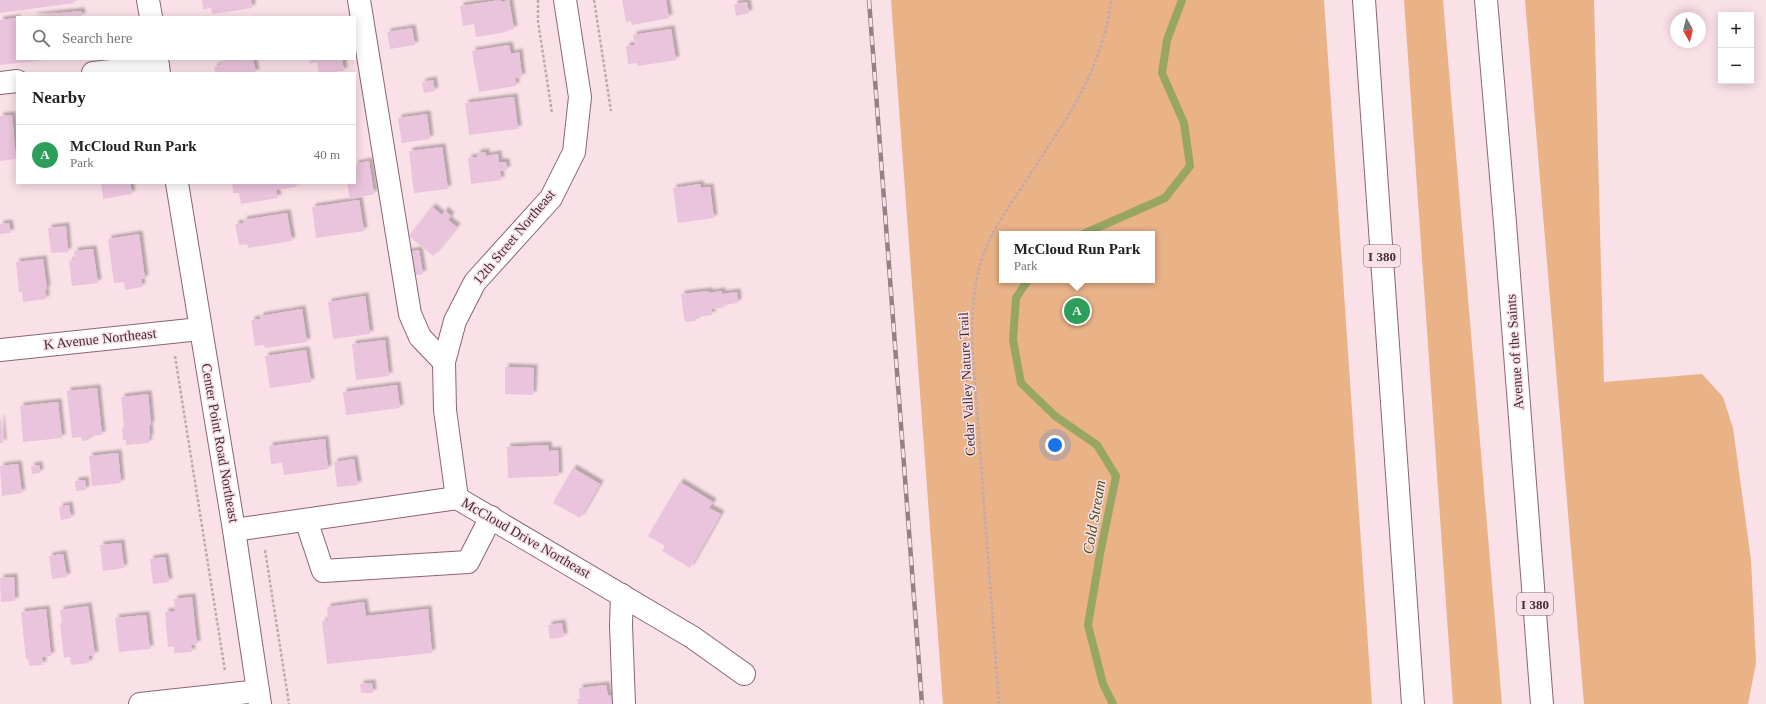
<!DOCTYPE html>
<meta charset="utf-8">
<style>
:root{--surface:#fff;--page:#f6f6f6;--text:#222;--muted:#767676;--line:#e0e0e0;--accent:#2e7266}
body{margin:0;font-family:"Times New Roman",serif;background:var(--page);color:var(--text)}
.controls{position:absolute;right:12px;top:12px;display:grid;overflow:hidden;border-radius:0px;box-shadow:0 2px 10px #0003}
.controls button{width:36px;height:36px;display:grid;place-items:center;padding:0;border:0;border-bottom:1px solid var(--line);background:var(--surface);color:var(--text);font:20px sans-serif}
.compass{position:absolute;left:1670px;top:12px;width:36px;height:36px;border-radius:50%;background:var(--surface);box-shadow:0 2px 10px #0003;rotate:172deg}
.you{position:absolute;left:1055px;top:445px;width:14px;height:14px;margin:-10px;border:3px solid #fff;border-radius:50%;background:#1a73e8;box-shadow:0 0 0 6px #1a73e833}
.badge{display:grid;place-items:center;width:26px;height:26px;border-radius:50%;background:var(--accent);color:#fff;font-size:13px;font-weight:700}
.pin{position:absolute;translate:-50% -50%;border:2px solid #fff;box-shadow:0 1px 4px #0006}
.popup{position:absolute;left:999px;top:231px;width:156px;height:52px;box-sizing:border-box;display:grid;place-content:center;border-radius:0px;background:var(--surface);filter:drop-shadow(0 1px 3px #0005);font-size:13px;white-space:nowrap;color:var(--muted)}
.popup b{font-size:15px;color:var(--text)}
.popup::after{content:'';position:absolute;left:50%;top:100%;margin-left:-8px;border:8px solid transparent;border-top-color:var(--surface)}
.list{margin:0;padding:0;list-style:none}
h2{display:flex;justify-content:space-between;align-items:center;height:52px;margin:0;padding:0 16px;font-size:17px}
h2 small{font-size:13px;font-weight:400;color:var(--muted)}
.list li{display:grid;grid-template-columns:26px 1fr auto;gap:12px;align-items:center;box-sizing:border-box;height:60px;padding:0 16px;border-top:1px solid var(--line)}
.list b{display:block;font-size:15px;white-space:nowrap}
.list p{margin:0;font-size:13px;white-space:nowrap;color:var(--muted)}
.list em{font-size:13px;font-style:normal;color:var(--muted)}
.icon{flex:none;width:22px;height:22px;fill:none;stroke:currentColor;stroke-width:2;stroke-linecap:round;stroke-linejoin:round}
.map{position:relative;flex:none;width:1766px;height:704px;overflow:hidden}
.search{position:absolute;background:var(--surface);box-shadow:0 2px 10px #0003;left:16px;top:16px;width:340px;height:44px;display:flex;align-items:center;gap:10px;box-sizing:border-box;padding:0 14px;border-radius:0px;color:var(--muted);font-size:15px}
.panel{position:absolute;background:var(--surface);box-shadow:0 2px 10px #0003;left:16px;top:72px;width:340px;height:112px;border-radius:0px}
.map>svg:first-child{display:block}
</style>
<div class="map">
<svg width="1766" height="704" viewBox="0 0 1766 704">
<defs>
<filter id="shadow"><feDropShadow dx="3.5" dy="-3.5" stdDeviation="1" flood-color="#0004"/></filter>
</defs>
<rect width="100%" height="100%" fill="#fae0e7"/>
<g fill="#e9b287" fill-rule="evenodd">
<path d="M891 0H1324L1372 704H943ZM1002 234H1152V280H1002Z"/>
<path d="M1404 0H1443L1502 704H1453Z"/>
<path d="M1525 0H1594L1604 382 1702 374 1723 397 1733 428 1751 560 1756 663 1748 704H1584Z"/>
</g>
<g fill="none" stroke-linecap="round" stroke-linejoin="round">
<g stroke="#97a662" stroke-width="8">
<path d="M1083 234 1165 198 1190 166 1184 123 1162 73 1167 40 1182 0"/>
<path d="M1028 280 1016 298 1013 340 1021 383 1055 416 1097 445 1116 476 1100 554 1088 625 1103 684 1113 704"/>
</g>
</g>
<g fill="#e9c4dc" filter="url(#shadow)">
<path d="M0 0H74V3L0 13Z"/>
<path d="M202 0H251L252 8 212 14 211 8 203 9Z"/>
<path d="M500 0 501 2 509 0 514 29 506 31V32L476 37 474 24 463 26 460 6Z"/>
<path d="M622 0H666L669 18 632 25 631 21 626 22Z"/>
<path d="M747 2 749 13 736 16 734 4Z"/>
<path d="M81 11 82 17H34V16Z"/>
<path d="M17 18V59L45 60 0 65V20Z"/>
<path d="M412 28 415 45 390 49 387 32Z"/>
<path d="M671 29 676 60 638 66 637 63 628 64 626 46 635 45 633 35Z"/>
<path d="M509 45 511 54 519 52 522 77 515 78 516 86 479 92 472 51Z"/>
<path d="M235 59H253L256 73H215L214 67 221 65 220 61Z"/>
<path d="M309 59H342L344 71 319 73 317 62 310 64Z"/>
<path d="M433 80 435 91 424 93 422 82Z"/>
<path d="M514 97 518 129 469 135 465 103Z"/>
<path d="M427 114 430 139 402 143 398 118Z"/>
<path d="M12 115 16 159 0 161V116Z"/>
<path d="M442 147 448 189 414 193 409 151Z"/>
<path d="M486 152V156L498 154 499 162H506L507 170 500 171 501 180 471 184 468 158 477 157V153Z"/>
<path d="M369 161 374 194 350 199 347 183H355V164Z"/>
<path d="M101 183H130L132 194 103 199Z"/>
<path d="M232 183H295L296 187 276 190 278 198 241 204 239 193H233Z"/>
<path d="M700 184 701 188 710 187 714 218 678 223 673 188Z"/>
<path d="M359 200 364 231 316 238 312 207Z"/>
<path d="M432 207 442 215 445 210 451 216 448 220 457 227 433 256 409 236Z"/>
<path d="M287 213 292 241 248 248 247 244 239 245 235 224 244 223 243 220Z"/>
<path d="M9 223 11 233 0 234V224Z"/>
<path d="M66 226 68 252 51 253 48 228Z"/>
<path d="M139 234 145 279H141L142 287 125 290 124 282 114 283 108 239Z"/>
<path d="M93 249 98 283 72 286 69 261 75 260 74 251Z"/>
<path d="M419 250 423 274 411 276 407 252Z"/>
<path d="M43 259 47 289 45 290 46 299 23 302 22 292H19L16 262Z"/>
<path d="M709 291V293L722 291V294L737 292 738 303 723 305 724 308 711 309 712 315 696 317V321L686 322 684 319 681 294Z"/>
<path d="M365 296 370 334 333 339 328 302Z"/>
<path d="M302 309 307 342 265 348 264 345 255 346 251 320 260 319V316Z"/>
<path d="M385 340 389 376 356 380 352 344Z"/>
<path d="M306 350 311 382 270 388 265 356Z"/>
<path d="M505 367 534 368 533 395 505 394Z"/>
<path d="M397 385 400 408 346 415 343 392Z"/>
<path d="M97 388 102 435 89 436V440L82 441 81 437 72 438 67 391Z"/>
<path d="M148 394 151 424 149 425 150 437 148 438 149 443 126 445V440H123L122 428 124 427 121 397Z"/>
<path d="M58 402 62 438 23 442 20 406Z"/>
<path d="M0 419H1L3 443H0Z"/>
<path d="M325 439 328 469 284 475 282 463 271 464 269 446Z"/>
<path d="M548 445 549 451 558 450 559 476 508 478 507 447Z"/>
<path d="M118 453 121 483 92 486 89 456Z"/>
<path d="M354 459 358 485 337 487 334 462Z"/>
<path d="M18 464 22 493 2 496 0 466Z"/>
<path d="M39 465 40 473 32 474 31 466Z"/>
<path d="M573 468 600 484 580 518 553 503Z"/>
<path d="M85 480 86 490 76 491 75 481Z"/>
<path d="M680 482 713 502 709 508 721 514 690 568 662 551 665 546 648 536Z"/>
<path d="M69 505 71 518 61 520 59 507Z"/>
<path d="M121 543 124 568 103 571 100 545Z"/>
<path d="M63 554 67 577 52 579 49 556Z"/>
<path d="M165 557 169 582 153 584 150 559Z"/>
<path d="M14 577 15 601 1 602 0 578Z"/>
<path d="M192 597 197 644 191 645 192 652 174 653V646L168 647 165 612 175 611 174 599Z"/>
<path d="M364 602 366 616 428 609 432 653 327 664 322 621H328L327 607Z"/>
<path d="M88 606 95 655 89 656V663L71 665 70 657 64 658 60 623H62L60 610Z"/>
<path d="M46 609 51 656 42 657 43 665 29 666 28 659H26L21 612Z"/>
<path d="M146 615 150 649 119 652 115 618Z"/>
<path d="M562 623 564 637 550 639 548 625Z"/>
<path d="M372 683 373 693H361L360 684Z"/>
<path d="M606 685 608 696 611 695 612 704H578L577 699H580L579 688Z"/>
</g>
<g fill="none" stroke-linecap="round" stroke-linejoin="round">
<defs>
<g id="minor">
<path d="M359 0 410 314 420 337 444 362"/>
<path d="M93 73 158 66"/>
<path d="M0 83 17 81"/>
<path d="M0 350 200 329"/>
<path d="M457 498 445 410 444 362 455 321 475 282 551 198 574 152 580 97 565 0"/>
<path d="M306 520 323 571 468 562 491 517"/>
<path d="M234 530 457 498 692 637 744 674"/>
<path d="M622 595 621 625 624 704"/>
<path d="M140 704 258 691"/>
</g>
<g id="major">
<path d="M148 0 151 17"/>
<path d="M157 59 159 73"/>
<path d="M177 183 234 530 260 704"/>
</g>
<g id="highway">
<path d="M1364 0 1413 704"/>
<path d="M1486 0 1505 223 1542 704"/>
</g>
</defs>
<use href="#minor" stroke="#8b6571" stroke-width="24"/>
<use href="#major" stroke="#8b6571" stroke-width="24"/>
<use href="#highway" stroke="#8b6571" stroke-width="24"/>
<g stroke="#c0a9af" stroke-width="2.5" stroke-dasharray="3 2" stroke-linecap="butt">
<path d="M538 0V21L552 113"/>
<path d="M594 0 611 111"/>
<path d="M175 356 225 671"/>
<path d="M265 550 289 704"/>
<path d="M999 704 972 343C972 312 973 282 984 253 993 229 1008 208 1022 187 1061 126 1102 75 1111 0"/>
</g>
<use href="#minor" stroke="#fff" stroke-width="22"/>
<use href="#major" stroke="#fff" stroke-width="22"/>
<use href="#highway" stroke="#fff" stroke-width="22"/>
<defs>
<path id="rail" d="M869 0 922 704"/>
</defs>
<use href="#rail" stroke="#958086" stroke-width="4.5"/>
<use href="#rail" stroke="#fae0e7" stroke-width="3" stroke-dasharray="9" stroke-linecap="butt"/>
</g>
<g text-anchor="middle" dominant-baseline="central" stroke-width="3" stroke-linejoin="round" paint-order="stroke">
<g fill="#fae0e7" stroke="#776369" stroke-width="1">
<rect x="1364" y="245" width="36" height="22" rx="3"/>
<rect x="1517" y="593" width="36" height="22" rx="3"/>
</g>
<g font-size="13" font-weight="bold" fill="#3f2e33">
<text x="1382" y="256">I 380</text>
<text x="1535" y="604">I 380</text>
</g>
<g font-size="14" fill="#3f2e33" stroke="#fae0e7">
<text transform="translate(514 237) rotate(-50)">12th Street Northeast</text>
<text transform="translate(100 339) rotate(-6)">K Avenue Northeast</text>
<text transform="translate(1515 352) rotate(-94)">Avenue of the Saints</text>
<text transform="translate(967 384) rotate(-93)">Cedar Valley Nature Trail</text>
<text transform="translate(220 443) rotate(80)">Center Point Road Northeast</text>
<text transform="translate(526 538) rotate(30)">McCloud Drive Northeast</text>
</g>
<g font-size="15" font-style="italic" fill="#444e1b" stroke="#fae0e7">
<text transform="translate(1094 517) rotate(-80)">Cold Stream</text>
</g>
</g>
</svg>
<div class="controls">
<button>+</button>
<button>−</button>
</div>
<svg class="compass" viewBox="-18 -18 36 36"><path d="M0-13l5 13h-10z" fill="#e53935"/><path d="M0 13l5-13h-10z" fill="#767676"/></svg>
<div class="you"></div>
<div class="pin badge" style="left:1077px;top:311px;background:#2e9e5b">A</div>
<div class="popup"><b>McCloud Run Park</b>Park</div>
<div class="search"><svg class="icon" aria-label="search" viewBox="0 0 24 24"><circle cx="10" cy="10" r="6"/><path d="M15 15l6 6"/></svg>Search here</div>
<section class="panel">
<h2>Nearby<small></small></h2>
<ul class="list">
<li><span class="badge" style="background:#2e9e5b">A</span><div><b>McCloud Run Park</b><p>Park</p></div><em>40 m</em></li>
</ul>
</section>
</div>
